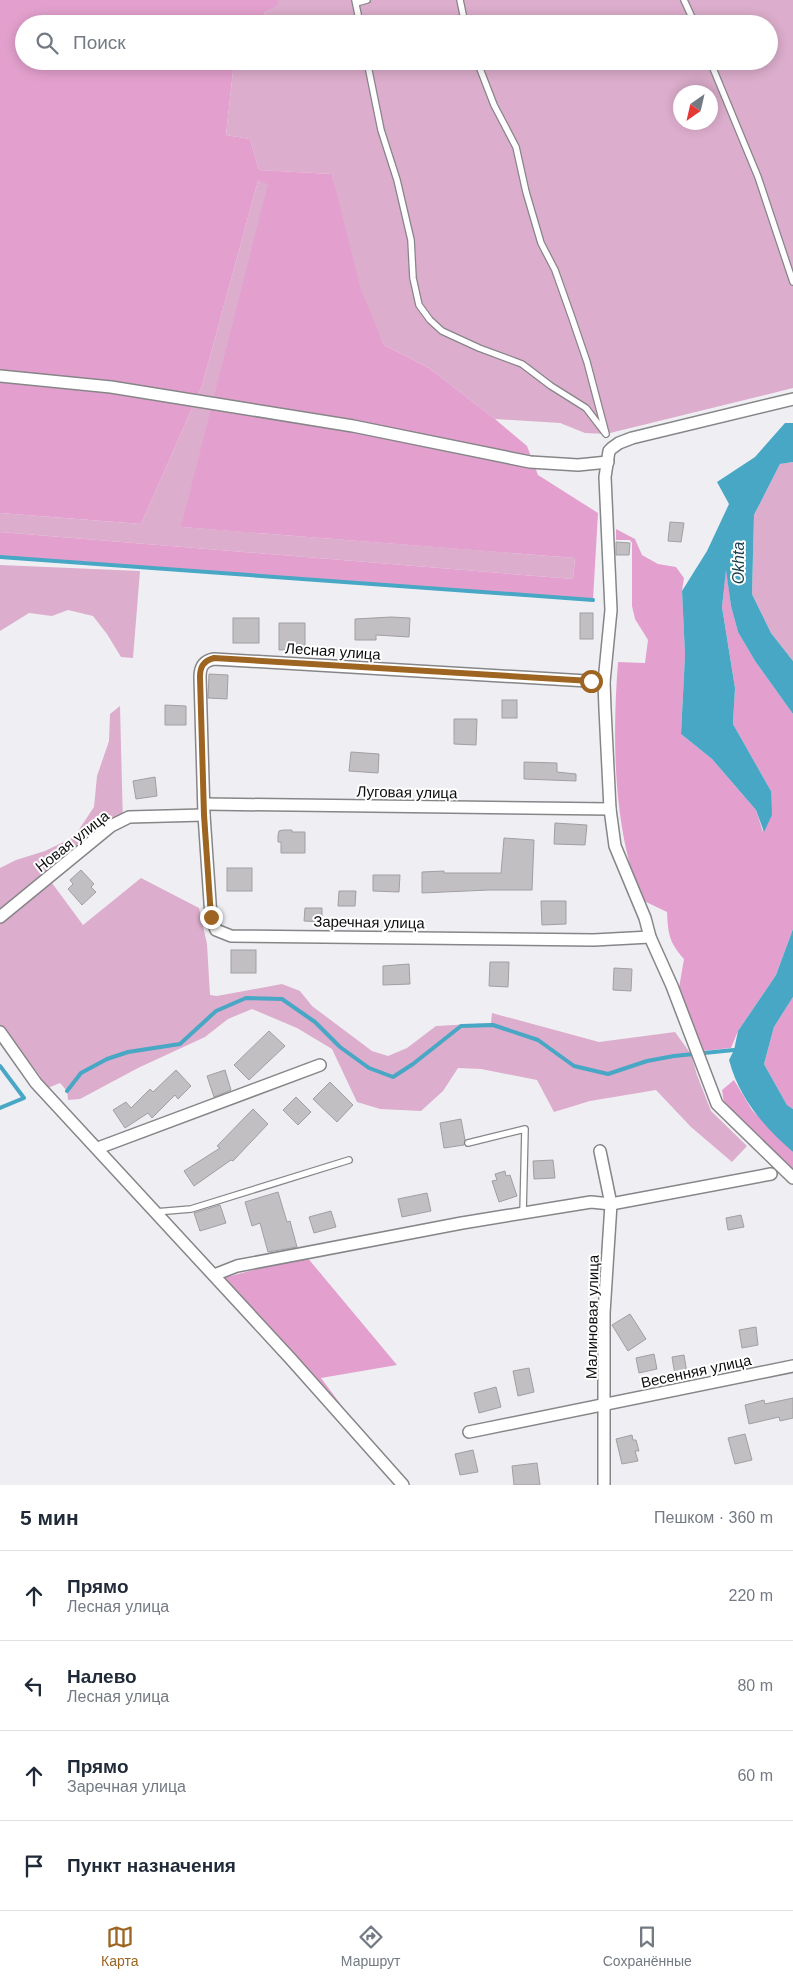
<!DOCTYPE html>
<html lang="ru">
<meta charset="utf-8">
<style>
:root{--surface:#fff;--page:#f6f6f7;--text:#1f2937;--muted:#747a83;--line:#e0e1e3;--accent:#9d6521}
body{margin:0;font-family:Arial,sans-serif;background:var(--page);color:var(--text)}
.compass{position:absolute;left:673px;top:85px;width:45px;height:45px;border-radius:50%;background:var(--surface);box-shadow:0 2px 12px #0003;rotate:214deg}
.stop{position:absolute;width:15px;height:15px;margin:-11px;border:4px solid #9d6521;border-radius:50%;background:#fff}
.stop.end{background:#9d6521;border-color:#fff;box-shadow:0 1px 5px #0008}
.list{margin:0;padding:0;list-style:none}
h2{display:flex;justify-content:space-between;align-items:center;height:65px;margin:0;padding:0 20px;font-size:21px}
h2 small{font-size:16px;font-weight:400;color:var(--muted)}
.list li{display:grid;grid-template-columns:32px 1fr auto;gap:15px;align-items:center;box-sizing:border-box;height:90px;padding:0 20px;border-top:1px solid var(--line)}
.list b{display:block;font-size:19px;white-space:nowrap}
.list p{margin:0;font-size:16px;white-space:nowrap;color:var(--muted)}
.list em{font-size:16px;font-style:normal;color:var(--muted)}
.icon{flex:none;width:28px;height:28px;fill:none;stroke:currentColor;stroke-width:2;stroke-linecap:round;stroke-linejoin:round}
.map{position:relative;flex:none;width:793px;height:1485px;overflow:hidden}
.search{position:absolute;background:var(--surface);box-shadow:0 2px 12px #0003;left:15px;right:15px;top:15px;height:55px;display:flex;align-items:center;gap:12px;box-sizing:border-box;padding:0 18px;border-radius:28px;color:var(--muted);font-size:19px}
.sheet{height:425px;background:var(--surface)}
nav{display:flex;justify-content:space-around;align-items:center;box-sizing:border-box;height:70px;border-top:1px solid var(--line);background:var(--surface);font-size:14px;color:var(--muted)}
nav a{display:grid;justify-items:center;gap:2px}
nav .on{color:var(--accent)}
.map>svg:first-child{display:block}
</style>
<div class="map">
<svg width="793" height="1485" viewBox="0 0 793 1485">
<rect width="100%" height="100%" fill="#efeff3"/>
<g fill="#dcadcc" fill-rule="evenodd">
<path d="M277 0H793V388L606 434 585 433 560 423 495 419 429 368 384 345 358 290 332 174 259 170 250 139 226 135 234 62 769 61V24H265L264 13 277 5ZM680 92H710V122H680Z"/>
<path d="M258 181 269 183 182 527 575 558 573 579 0 532V513L141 524 202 386Z"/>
<path d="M793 462V661L771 633 752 594 754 515 780 464Z"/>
<path d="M0 565 140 571 133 658 121 657 107 634 93 616 68 610 52 616 29 613 0 631Z"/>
<path d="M120 706 123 824 52 883 83 925 141 878 199 908 207 944 210 995 217 996 282 984 300 991 312 1006 372 1051 388 1056 407 1048 436 1026 491 1023 492 1013 599 1042 675 1032 691 1054 697 1075 711 1111 747 1146 732 1162 691 1127 656 1090 590 1101 554 1112 537 1080 481 1069 458 1068 443 1091 421 1111 380 1109 357 1102 332 1049 297 1028 252 1009 228 1019 205 1037 138 1068 80 1099 68 1100 67 1091 60 1083 43 1090 36 1083 40 1076 0 1025V868L16 860 45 851 74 837 94 807 97 776 109 741 110 714Z"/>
</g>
<g fill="#e3a0ce">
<path d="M0 0H277L278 5 264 13 265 24H24V61H237L234 62 226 135 250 139 259 170 332 174 361 290 384 345 429 368 495 419 527 446 538 475 598 513 593 600 0 557V532L573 579 575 558 181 527 268 184 258 181 202 386 141 524 0 513Z"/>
<path d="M616 529 635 539 642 555 658 564 676 567 684 578 682 591 685 655 681 734 712 759 756 810 763 832 771 791 733 724 735 688 722 607 726 567 731 606 738 632 755 661 793 714V929L776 975 738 1031 731 1048 702 1051 679 988 684 959C669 942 668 934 667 912L644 901C639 888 632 875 629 861 613 799 613 726 618 662L645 663 648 640 635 619 632 606V543L630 540H616Z"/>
<path d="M793 997V1109L787 1105 764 1064 774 1027Z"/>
<path d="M734 1080 752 1110 793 1152V1171L724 1103 722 1090Z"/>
<path d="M81 1137 223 1278 306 1256 397 1365 321 1378 383 1461 382 1470Z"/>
</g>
<g fill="#47a7c5">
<path d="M785 423H793V462L780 464 754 515 752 594 771 633 793 661V714L755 661 738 632 731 606 726 570 722 607 735 688 733 724 771 791 772 815 764 832 756 810 712 759 681 734 685 655 682 591 707 551 729 504 717 482 755 457Z"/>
<path d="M793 929V997L774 1027 764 1064 787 1105 793 1109V1152C763 1126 739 1098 729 1060L734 1050 738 1031 776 975Z"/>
</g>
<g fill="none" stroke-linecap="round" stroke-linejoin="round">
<g stroke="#47a7c5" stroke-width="4">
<path d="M0 557 593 600"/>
<path d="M0 1066 24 1098 0 1108"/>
<path d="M67 1091 81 1073 107 1059 128 1052 180 1044 216 1011 246 998 282 999 315 1022 340 1047 369 1068 393 1077 413 1064 461 1026 493 1025 538 1040 574 1066 608 1074 647 1061 674 1056 734 1050"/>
</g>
</g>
<g fill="#c1bfc2" stroke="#a19fa2">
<path d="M670 522 684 523 681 542 668 541Z"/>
<path d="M616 542 630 543 629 555H616Z"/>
<rect x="580" y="613" width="13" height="26"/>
<path d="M391 617 410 618 409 637 376 635V640H355V619Z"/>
<rect x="233" y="618" width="26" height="25"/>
<path d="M279 623H305V649L279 650Z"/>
<path d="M209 674 228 675 227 699 208 698Z"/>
<rect x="502" y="700" width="15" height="18"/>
<path d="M165 705 186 706V725H165Z"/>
<path d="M454 719H477L476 745 454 744Z"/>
<path d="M351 752 379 754 378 773 349 771Z"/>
<path d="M524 762 557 763V772L576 774V781L524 779Z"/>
<path d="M155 777 157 796 136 799 133 781Z"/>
<path d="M555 823 587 825 585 845 554 844Z"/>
<path d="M283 830H292V832H305V853H281V842H278V835L279 831Z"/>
<path d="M504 838 534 840 532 890H489L422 893V872L444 871V873H501Z"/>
<rect x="227" y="868" width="25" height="23"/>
<path d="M81 870 94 884 91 887 96 892 82 905 68 889 73 884 70 880Z"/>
<path d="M373 875H400L399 892 373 891Z"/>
<path d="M339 891H356L355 906H338Z"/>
<path d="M541 901H566V924L542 925Z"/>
<path d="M305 908H322V922L304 921Z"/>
<rect x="231" y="950" width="25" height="23"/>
<path d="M490 962H509L508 987 489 986Z"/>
<path d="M409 964 410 984 383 985V966Z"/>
<path d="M614 968 632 969 631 991 613 990Z"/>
<path d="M269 1031 285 1046 249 1080 234 1065Z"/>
<path d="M176 1070 191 1086 178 1099 175 1095 152 1118 148 1113 125 1128 113 1110 126 1102 131 1108 150 1089 153 1092Z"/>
<path d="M225 1070 231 1090 214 1097 207 1076Z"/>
<path d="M330 1082 353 1105 337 1122 313 1099Z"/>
<path d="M296 1097 311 1112 298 1125 283 1110Z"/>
<path d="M253 1109 268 1124 233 1161 231 1160 194 1186 184 1171 220 1148 217 1146Z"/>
<path d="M461 1119 465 1140 464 1145 444 1148 440 1123Z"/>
<path d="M553 1160 555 1178 534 1179 533 1161Z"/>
<path d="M505 1171 506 1176 510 1175 517 1196 499 1202 492 1181 497 1180 495 1174Z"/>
<path d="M278 1192 287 1222 290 1221 297 1247 268 1252 260 1223 252 1226 245 1202Z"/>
<path d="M427 1193 431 1211 402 1217 398 1199Z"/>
<path d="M220 1205 226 1223 200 1231 194 1213Z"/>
<path d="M331 1211 336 1227 314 1233 309 1217Z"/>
<path d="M741 1215 744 1227 728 1230 726 1218Z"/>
<path d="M630 1314 646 1339 628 1351 612 1325Z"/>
<path d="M756 1327 758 1345 742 1348 739 1330Z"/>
<path d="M654 1354 657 1369 639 1373 636 1358Z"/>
<path d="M684 1355 687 1373 675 1375 672 1357Z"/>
<path d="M529 1368 534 1392 518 1396 513 1371Z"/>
<path d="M496 1387 501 1407 479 1413 474 1393Z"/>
<path d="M793 1398V1418L780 1421 779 1417 749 1424 745 1405 764 1400 765 1404Z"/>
<path d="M745 1434 752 1460 735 1464 728 1438Z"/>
<path d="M632 1435 633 1440H636L639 1451H635L638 1461 622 1464 616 1439Z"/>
<path d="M473 1450 478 1472 460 1475 455 1454Z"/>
<path d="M537 1463 540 1485H514L512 1466Z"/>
</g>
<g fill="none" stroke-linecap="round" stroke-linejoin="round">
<defs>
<g id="service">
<path d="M355 0 360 24"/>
<path d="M460 0 465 24"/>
<path d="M684 0 695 24"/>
<path d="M356 3 367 0"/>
<path d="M367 61 381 130 397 180 411 240 413 278 419 305 430 320 442 331 479 348 522 364 551 386 586 408 606 434 587 362 572 318 555 270 541 243 526 192 516 147 494 105 477 61"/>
<path d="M710 61 758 177 793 282"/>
<path d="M468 1143 525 1129 523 1214"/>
<path d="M155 1212 191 1209 349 1160"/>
</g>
<g id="minor">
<path d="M0 376 111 387 353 426 530 462 578 465 608 462"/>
<path d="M793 399 632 438 619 443 612 448 609 451 605 477 611 610 604 682 605 709 610 809 615 846 645 918 650 937 672 986 717 1104 793 1178"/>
<path d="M604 682 214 659C203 661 200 667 200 677L204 815 211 917 216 930 231 936 594 940 650 937"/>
<path d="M205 804 610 809"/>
<path d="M0 917 111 826 129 817 204 815"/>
<path d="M0 1032 36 1083 290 1358 403 1485"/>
<path d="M98 1148 320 1065"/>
<path d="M600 1151 611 1204 604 1313V1485"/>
<path d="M214 1275 237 1266 462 1223 591 1202 611 1204 771 1174"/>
<path d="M469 1432 793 1366"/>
</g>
</defs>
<use href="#service" stroke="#868689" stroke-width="8"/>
<use href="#minor" stroke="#868689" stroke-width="14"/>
<use href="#service" stroke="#fff" stroke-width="5.5"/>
<use href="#minor" stroke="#fff" stroke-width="11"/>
</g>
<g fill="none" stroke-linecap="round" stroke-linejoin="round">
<path stroke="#9d6521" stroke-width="6" d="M211 917 204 815 200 677C200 667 203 661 214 658L591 681"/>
</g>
<g text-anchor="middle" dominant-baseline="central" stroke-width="4" stroke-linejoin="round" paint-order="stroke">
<g font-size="15" fill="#0b0c0d" stroke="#fff">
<text transform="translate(333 651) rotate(4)">Лесная улица</text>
<text transform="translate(407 792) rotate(1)">Луговая улица</text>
<text transform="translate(72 841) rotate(-38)">Новая улица</text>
<text transform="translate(369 922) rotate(1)">Заречная улица</text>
<text transform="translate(592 1317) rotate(-89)">Малиновая улица</text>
<text transform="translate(696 1371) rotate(-12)">Весенняя улица</text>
</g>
<g font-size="16" font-style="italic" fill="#153f4d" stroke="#fff">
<text transform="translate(738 563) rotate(-90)">Okhta</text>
</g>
</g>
</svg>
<svg class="compass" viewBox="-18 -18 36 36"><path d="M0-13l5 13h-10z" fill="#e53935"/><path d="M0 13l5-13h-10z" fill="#747a83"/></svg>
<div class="stop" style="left:591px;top:681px"></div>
<div class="stop end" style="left:211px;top:917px"></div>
<div class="search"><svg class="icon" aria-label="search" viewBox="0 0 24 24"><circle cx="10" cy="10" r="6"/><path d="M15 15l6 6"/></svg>Поиск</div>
</div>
<section class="sheet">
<h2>5 мин<small>Пешком · 360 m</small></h2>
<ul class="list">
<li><svg class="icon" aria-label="ahead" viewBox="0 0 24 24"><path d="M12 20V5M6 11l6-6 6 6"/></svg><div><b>Прямо</b><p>Лесная улица</p></div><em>220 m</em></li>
<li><svg class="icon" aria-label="left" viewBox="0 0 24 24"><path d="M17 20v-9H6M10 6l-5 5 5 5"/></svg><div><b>Налево</b><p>Лесная улица</p></div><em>80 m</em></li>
<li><svg class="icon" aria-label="ahead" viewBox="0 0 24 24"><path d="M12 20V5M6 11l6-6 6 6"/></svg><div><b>Прямо</b><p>Заречная улица</p></div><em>60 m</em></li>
<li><svg class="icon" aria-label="arrive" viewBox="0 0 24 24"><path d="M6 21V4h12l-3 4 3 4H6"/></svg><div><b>Пункт назначения</b></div></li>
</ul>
</section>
<nav>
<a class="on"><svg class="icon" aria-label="map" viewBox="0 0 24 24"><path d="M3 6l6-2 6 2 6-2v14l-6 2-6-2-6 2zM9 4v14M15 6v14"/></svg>Карта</a>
<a><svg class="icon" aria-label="directions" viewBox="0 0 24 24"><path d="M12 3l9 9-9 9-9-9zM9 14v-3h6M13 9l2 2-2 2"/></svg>Маршрут</a>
<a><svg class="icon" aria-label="saved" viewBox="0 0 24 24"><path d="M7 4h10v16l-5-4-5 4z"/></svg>Сохранённые</a>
</nav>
